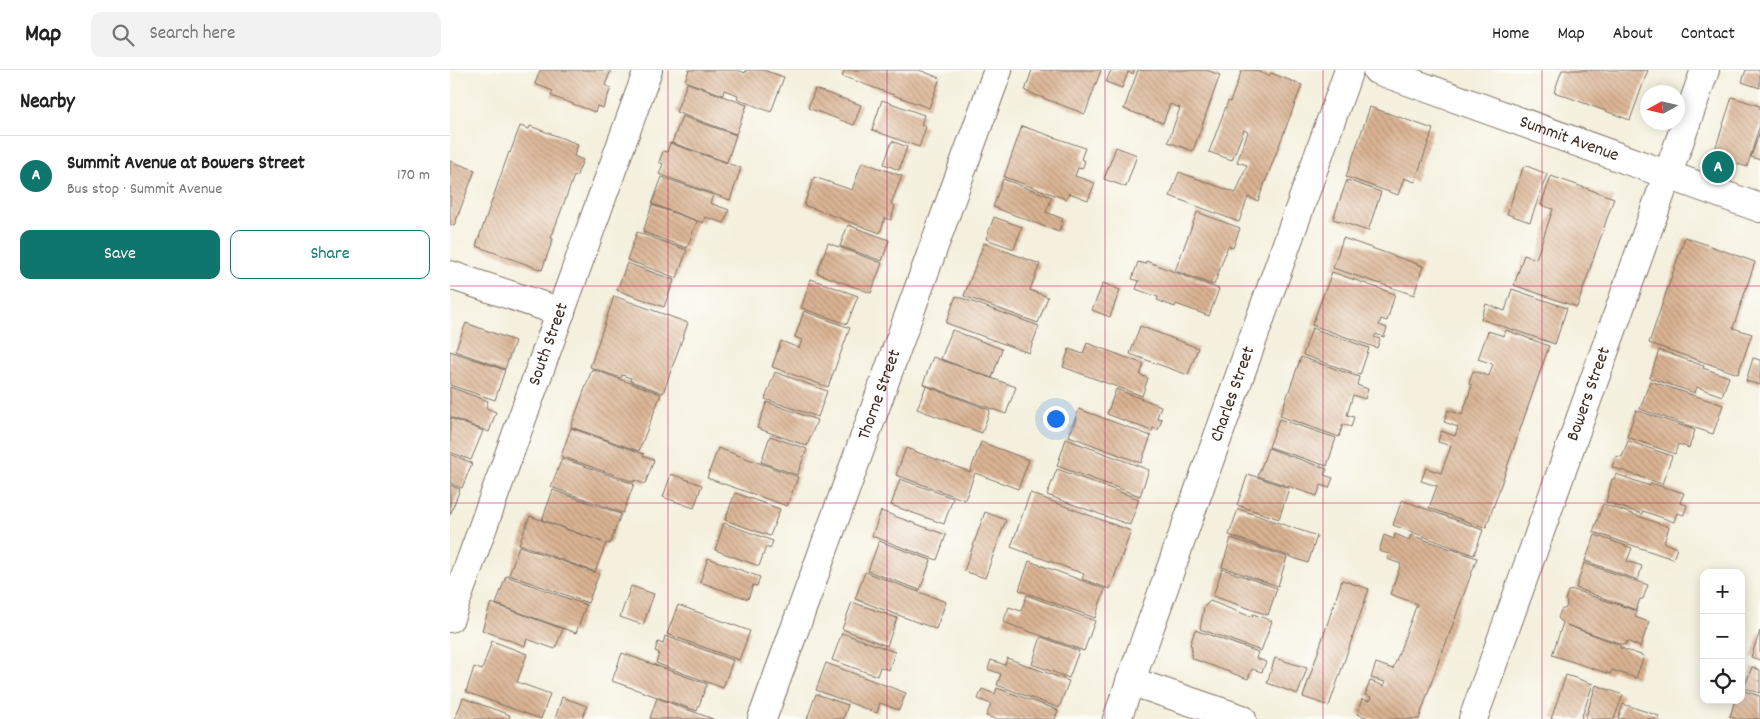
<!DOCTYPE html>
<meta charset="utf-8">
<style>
:root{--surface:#fff;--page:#f2f2f2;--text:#222;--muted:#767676;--line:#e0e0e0;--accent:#0f766e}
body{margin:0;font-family:Dekko,sans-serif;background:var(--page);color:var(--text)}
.controls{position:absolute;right:15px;bottom:15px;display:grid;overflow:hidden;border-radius:10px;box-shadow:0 2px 12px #0003}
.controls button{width:45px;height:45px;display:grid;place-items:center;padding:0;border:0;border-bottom:1px solid var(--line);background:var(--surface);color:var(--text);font:25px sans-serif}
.compass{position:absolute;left:1190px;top:15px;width:45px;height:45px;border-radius:50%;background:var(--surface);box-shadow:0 2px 12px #0003;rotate:262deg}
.you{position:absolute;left:605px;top:348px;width:18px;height:18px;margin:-12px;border:4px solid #fff;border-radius:50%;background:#1a73e8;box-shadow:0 0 0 8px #1a73e833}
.badge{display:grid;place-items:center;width:32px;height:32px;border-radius:50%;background:var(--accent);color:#fff;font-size:16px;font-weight:700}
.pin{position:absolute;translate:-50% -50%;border:2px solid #fff;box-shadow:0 1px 5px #0006}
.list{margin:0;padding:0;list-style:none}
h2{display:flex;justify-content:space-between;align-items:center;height:65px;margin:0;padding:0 20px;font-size:21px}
h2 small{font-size:16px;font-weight:400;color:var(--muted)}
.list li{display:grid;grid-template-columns:32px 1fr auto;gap:15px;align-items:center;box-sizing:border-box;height:80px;padding:0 20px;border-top:1px solid var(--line)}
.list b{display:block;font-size:19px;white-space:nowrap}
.list p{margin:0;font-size:16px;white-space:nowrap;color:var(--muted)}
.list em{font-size:16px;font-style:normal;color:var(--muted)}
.actions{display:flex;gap:10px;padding:15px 20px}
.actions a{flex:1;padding:11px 0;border:1px solid var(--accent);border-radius:10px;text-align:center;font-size:18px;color:var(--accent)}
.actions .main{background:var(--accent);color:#fff}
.icon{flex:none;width:28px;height:28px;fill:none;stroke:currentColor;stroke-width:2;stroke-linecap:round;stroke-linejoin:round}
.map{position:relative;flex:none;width:1310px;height:649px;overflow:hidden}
header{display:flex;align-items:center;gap:30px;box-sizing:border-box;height:70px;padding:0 25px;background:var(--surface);border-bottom:1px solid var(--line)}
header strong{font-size:24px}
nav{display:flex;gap:28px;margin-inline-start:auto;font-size:18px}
.search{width:350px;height:45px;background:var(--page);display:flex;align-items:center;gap:12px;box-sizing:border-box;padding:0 18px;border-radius:10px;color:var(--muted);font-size:19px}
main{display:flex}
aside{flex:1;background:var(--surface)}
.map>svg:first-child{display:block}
</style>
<header>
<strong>Map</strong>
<div class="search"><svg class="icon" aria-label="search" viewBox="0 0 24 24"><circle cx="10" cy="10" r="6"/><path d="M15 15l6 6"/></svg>Search here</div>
<nav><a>Home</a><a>Map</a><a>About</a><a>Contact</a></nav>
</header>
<main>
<aside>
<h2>Nearby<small></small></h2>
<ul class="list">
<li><span class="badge">A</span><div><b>Summit Avenue at Bowers Street</b><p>Bus stop · Summit Avenue</p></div><em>170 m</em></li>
</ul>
<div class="actions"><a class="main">Save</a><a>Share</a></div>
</aside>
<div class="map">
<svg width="1310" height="649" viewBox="0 0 1310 649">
<defs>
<pattern id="building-back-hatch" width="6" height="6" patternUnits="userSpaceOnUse" patternTransform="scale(1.25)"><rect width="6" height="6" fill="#dab393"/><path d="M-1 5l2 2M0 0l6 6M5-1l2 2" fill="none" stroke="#b29277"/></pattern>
</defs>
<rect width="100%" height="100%" fill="#fdfcf7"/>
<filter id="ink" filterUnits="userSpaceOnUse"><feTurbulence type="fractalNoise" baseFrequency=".02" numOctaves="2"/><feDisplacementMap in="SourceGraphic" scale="10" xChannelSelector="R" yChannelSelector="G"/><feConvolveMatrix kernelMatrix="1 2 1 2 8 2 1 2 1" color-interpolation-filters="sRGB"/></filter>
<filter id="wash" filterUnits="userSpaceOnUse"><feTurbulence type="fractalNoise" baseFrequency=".0096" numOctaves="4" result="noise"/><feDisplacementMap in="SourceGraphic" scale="20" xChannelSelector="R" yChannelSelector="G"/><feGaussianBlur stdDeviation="1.12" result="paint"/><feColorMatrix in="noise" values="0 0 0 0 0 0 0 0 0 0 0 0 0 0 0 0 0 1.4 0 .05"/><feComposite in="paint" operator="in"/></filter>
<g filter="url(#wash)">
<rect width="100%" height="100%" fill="#f4f0dd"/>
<g id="blocks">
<g fill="url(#building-back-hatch)">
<path d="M90 0H161L155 15 161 18 153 38 147 36 145 42 101 26 103 21 85 14Z"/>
<path d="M239 0H288L295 3 296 0H313L334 7 321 42 287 29 288 25 274 20 273 25 235 11Z"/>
<path d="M395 0H469L490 8 479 38 392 6Z"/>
<path d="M582 0H651L635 44 575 21Z"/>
<path d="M661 0H684L683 4 678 2 672 18 656 12Z"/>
<path d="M688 0H756L770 5 743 81 718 72 730 38 720 34 713 53 674 39Z"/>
<path d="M792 0H804L819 6 821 3 852 15 808 131 798 127 789 152 720 126 729 102 786 123 797 95 787 92 798 62 794 60 782 90 759 82 778 31 780 32Z"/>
<path d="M1112 0H1198L1180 50 1104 22Z"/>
<path d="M1296 0H1310V18L1292 12Z"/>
<path d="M237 13 297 35 286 64 226 42Z"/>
<path d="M365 19 411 35 404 55 358 38Z"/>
<path d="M1282 27 1310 36V55L1297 97 1263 86Z"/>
<path d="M432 30 474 45 471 55 476 57 469 77 422 60Z"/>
<path d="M920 37 983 59 965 112 954 108 948 125 896 107Z"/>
<path d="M232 46 286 65 277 92 222 73Z"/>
<path d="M70 56 79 59 80 56 128 74 124 86 133 90 126 107 124 106 101 168 103 169 92 200 26 176 59 82 60 83Z"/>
<path d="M572 56 635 78 631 89 635 91 632 99 628 98 625 106 645 113 638 130 619 123 616 129 554 107Z"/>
<path d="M1310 61V90L1301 87Z"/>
<path d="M442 71 457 77 449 100 434 94Z"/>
<path d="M220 73 291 98 280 130 209 104 213 94 209 92 213 81 217 82Z"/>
<path d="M666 77 687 85 676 117 654 109Z"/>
<path d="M0 91 25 100 4 156 0 154Z"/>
<path d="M412 92 452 106 441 134 445 136 441 150 435 148 430 163 354 135 364 107 402 120Z"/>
<path d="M1074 95 1097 104 1080 152 1057 144Z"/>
<path d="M1101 106 1164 128 1127 237 1064 215 1074 185 1086 189 1103 139 1091 135Z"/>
<path d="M212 107 263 125 260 133 279 140 274 153 255 147 253 153 202 134Z"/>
<path d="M553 109 602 127 596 142 613 149 609 162 543 137Z"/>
<path d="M897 110 931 122 918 161 883 149Z"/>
<path d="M202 135 247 151 237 178 193 162Z"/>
<path d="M747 142 790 158 783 178 778 176 764 215 725 201Z"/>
<path d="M544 147 572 157 564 179 536 169Z"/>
<path d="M398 155 439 170 432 191 390 176Z"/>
<path d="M187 162 237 180 227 208 177 190Z"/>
<path d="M1235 167 1305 192 1283 258 1302 264 1288 304 1199 273Z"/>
<path d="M893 168 973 196 964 225 883 198Z"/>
<path d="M378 173 432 193 421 223 367 203Z"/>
<path d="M534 173 590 194 580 220 598 227 588 253 514 226Z"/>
<path d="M696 191 769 219 759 246 726 234 725 237 707 230 708 227 686 219 689 211 682 209 688 192 695 194Z"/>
<path d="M177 193 224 210 214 237 167 220Z"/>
<path d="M882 202 945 224 937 251 931 249 929 255 937 258 934 267 926 264 924 267 930 269 927 278 862 255Z"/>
<path d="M361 209 408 226 397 254 351 238Z"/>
<path d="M653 213 670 220 660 247 642 240Z"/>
<path d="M1062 219 1117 238 1105 274 1031 249 1036 234 1055 241Z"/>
<path d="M164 226 238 253 213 323 180 311 181 308 172 305 171 308 140 297Z"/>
<path d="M506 226 589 256 579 283 496 253Z"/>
<path d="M354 241 400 258 378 317 322 297 331 271 349 278 352 270 345 267Z"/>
<path d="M16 253 65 271 55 299 5 281Z"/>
<path d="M690 256 748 278 738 305 680 284Z"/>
<path d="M862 258 919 278 910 305 853 285Z"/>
<path d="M502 260 552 279 542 308 491 289Z"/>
<path d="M1056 260 1099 276 1036 458 979 438 987 416 971 411 976 398 991 403 1001 376 988 372 991 361 1005 366 1008 357 994 352 998 340 1012 345 1022 315 1019 314 1023 301 1039 306 1043 294 1028 289 1038 261 1054 266Z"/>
<path d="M637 273 694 294 690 305 698 308 692 326 613 297 619 279 633 284Z"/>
<path d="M1209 280 1254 296 1253 298 1279 307 1272 326 1247 317 1245 323 1200 308Z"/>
<path d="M0 281 55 300 45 330 0 315Z"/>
<path d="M483 287 566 317 556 344 473 314Z"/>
<path d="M851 287 909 307 907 315 918 319 915 329 903 325 897 345 904 347 901 357 893 354 889 367 830 346Z"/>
<path d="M1303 288 1310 290V315L1296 311Z"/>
<path d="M142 299 211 324 189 381 121 357Z"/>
<path d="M325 302 377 321 368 347 315 329Z"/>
<path d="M1200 311 1273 335 1263 364 1190 339Z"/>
<path d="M476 316 540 340 532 363 467 339Z"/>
<path d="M0 317 38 331 36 338 46 342 39 362 0 347Z"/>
<path d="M666 319 711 336 707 348 712 349 708 360 703 358 702 361 657 344Z"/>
<path d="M317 332 367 350 357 376 307 358Z"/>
<path d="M629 339 701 366 691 393 619 366Z"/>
<path d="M1186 340 1245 360 1239 378 1228 374 1225 384 1177 367Z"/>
<path d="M0 348 33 361 21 390 0 382Z"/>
<path d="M829 349 886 368 877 396 819 377Z"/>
<path d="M121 358 194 384 193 386 204 390 195 414 184 410V412L111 386Z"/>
<path d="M320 366 357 379 347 405 311 392Z"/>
<path d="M616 369 699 400 690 426 607 396Z"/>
<path d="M1178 371 1222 386 1212 414 1162 397 1166 386 1172 387Z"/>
<path d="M531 372 579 390 568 419 525 403 515 430 446 405 456 378 520 402Z"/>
<path d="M268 378 348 407 337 436 257 408Z"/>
<path d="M818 378 877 399 874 405 883 408 879 418 871 415 867 426 808 406Z"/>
<path d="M0 384 22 393 12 418 0 413Z"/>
<path d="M112 388 184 414 173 443 101 417Z"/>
<path d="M607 399 689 429 680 455 597 425Z"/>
<path d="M221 404 252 415 244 438 213 427Z"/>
<path d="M798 404 839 418 829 449 787 435Z"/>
<path d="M1166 404 1200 416 1201 413 1234 423 1230 433 1237 435 1234 445 1227 443 1224 452 1193 441 1192 444 1156 432 1162 409H1164Z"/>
<path d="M450 409 503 428 494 454 441 435Z"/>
<path d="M0 415 10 419 0 445Z"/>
<path d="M103 420 171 444 160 474 156 473 145 502 69 474 80 446 152 472 92 450Z"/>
<path d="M285 423 330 439 320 466 275 450Z"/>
<path d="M580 423 681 461 660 519 632 509 634 504 561 477Z"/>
<path d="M952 430 1033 460 1024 485 943 455Z"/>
<path d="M1153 434 1219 457 1214 473 1227 478 1223 489 1143 462Z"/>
<path d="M788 439 867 466 858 493 779 465Z"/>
<path d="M431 441 496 465 487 490 422 466Z"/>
<path d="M535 442 556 450 535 508 514 501Z"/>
<path d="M274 453 323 471 320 479 316 477 309 496 265 480Z"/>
<path d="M945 464 959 470 961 465 1027 488 998 568 989 590 969 649H921L907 644 912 629 919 631 921 627 915 625 920 611 934 616 935 612 921 608 926 593 943 599 967 534 940 524 951 494 937 489 939 484 929 481 934 465 944 469Z"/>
<path d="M1145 465 1182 478 1177 491 1192 496 1188 510 1135 491Z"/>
<path d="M781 468 837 487 828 516 772 497Z"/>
<path d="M429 471 481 490 470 520 418 501Z"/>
<path d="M69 476 149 504 138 533 59 505Z"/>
<path d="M258 488 310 507 307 516 303 515 298 529 250 512Z"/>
<path d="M579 491 655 519 645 548 569 520Z"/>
<path d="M1134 493 1198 515 1193 529H1190L1186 540 1126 518Z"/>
<path d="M772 499 827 518 818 545 763 526Z"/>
<path d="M415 502 496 532 486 559 405 529Z"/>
<path d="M56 506 136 535 126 563 46 534Z"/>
<path d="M892 510 919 519 879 636 853 627Z"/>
<path d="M181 516 204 524 193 555 170 547Z"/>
<path d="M1124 520 1187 541 1185 547 1199 552 1190 577 1177 571 1175 575 1117 555 1170 575V578L1194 586 1186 608 1162 600 1160 604 1102 585 1113 553 1108 548 1111 540 1116 538 1117 533 1115 530 1118 521Z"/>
<path d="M577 525 645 551 634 581 553 552 559 537 571 541Z"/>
<path d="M760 531 802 547 803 544 822 551 811 581 750 559 754 537Z"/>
<path d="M402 532 447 548 437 576 392 559Z"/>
<path d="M41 533 113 559 105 579 77 569 75 576 32 560Z"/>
<path d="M228 535 300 561 289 590 217 564Z"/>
<path d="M745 560 808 582 806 588 816 592 812 602 802 599 798 609 741 588 742 576 740 575Z"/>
<path d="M1310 561V590L1301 587Z"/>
<path d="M392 563 445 582 439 600 430 597 427 606 382 590Z"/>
<path d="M215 566 283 590 273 618 206 593 209 583 205 581 208 572 213 574Z"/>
<path d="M591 567 629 581 619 608 582 594Z"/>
<path d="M42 571 77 584 67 612 100 624 91 649 16 622 24 597 32 600Z"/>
<path d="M172 583 257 614 247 641 162 611Z"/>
<path d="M557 588 619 611 609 638 547 615 551 604 538 599 541 590 555 595Z"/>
<path d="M825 588 857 598 848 624 817 613Z"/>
<path d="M376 593 456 623 449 640 430 633 427 643 366 620Z"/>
<path d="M1302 597 1310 600V623L1294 618Z"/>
<path d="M1116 605 1143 614 1131 649H1101Z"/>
<path d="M1146 615 1173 625 1164 649H1135Z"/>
<path d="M547 618 608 640 605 649H546L536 646 541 634 528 629 532 619 545 624Z"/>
<path d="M1291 620 1310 626V649H1287L1280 647 1285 630H1291Z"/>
<path d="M366 624 398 635 393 649H357Z"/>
<path d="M112 627 137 636 132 649H105Z"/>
<path d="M13 628 60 645 59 649H5Z"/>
<path d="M207 628 263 649H204L200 648Z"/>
<path d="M1173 634 1209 646 1208 649H1168Z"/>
</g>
</g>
</g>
<g filter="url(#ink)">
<use href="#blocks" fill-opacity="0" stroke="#7c6f61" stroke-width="1"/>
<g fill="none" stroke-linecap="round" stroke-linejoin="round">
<defs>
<g id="minor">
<path id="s1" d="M927 0 1310 138"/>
<path d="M0 205 111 242"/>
<path id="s2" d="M0 548 198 0"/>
<path d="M680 611 792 649"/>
<path id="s3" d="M312 649 548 0"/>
<path id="s4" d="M667 649 899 0"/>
<path id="s5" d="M1023 649 1255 0"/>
</g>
</defs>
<use href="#minor" stroke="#7c6f61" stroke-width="30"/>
<use href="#minor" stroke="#fff" stroke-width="28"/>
</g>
</g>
<path fill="none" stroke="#c2185b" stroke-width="1" stroke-opacity="0.55" d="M218 0V649M437 0V649M655 0V649M873 0V649M1092 0V649M0 216H1310M0 433H1310"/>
<g text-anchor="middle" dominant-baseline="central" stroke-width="4.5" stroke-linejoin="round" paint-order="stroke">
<g font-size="18" fill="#3b2a1e" stroke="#fdfcf7">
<text stroke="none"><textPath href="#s1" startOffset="204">Summit Avenue</textPath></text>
<text stroke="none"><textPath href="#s2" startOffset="291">South Street</textPath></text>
<text stroke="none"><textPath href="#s3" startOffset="345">Thorne Street</textPath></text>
<text stroke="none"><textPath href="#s5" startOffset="345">Bowers Street</textPath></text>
<text stroke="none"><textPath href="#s4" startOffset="345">Charles Street</textPath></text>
</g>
</g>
</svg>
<div class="controls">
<button>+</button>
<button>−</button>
<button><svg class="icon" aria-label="locate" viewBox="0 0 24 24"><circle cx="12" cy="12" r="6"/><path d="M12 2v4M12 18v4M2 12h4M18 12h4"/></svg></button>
</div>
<svg class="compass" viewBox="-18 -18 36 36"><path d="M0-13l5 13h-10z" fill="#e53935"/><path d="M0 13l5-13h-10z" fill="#767676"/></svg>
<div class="you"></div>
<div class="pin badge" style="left:1268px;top:97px">A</div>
</div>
</main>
